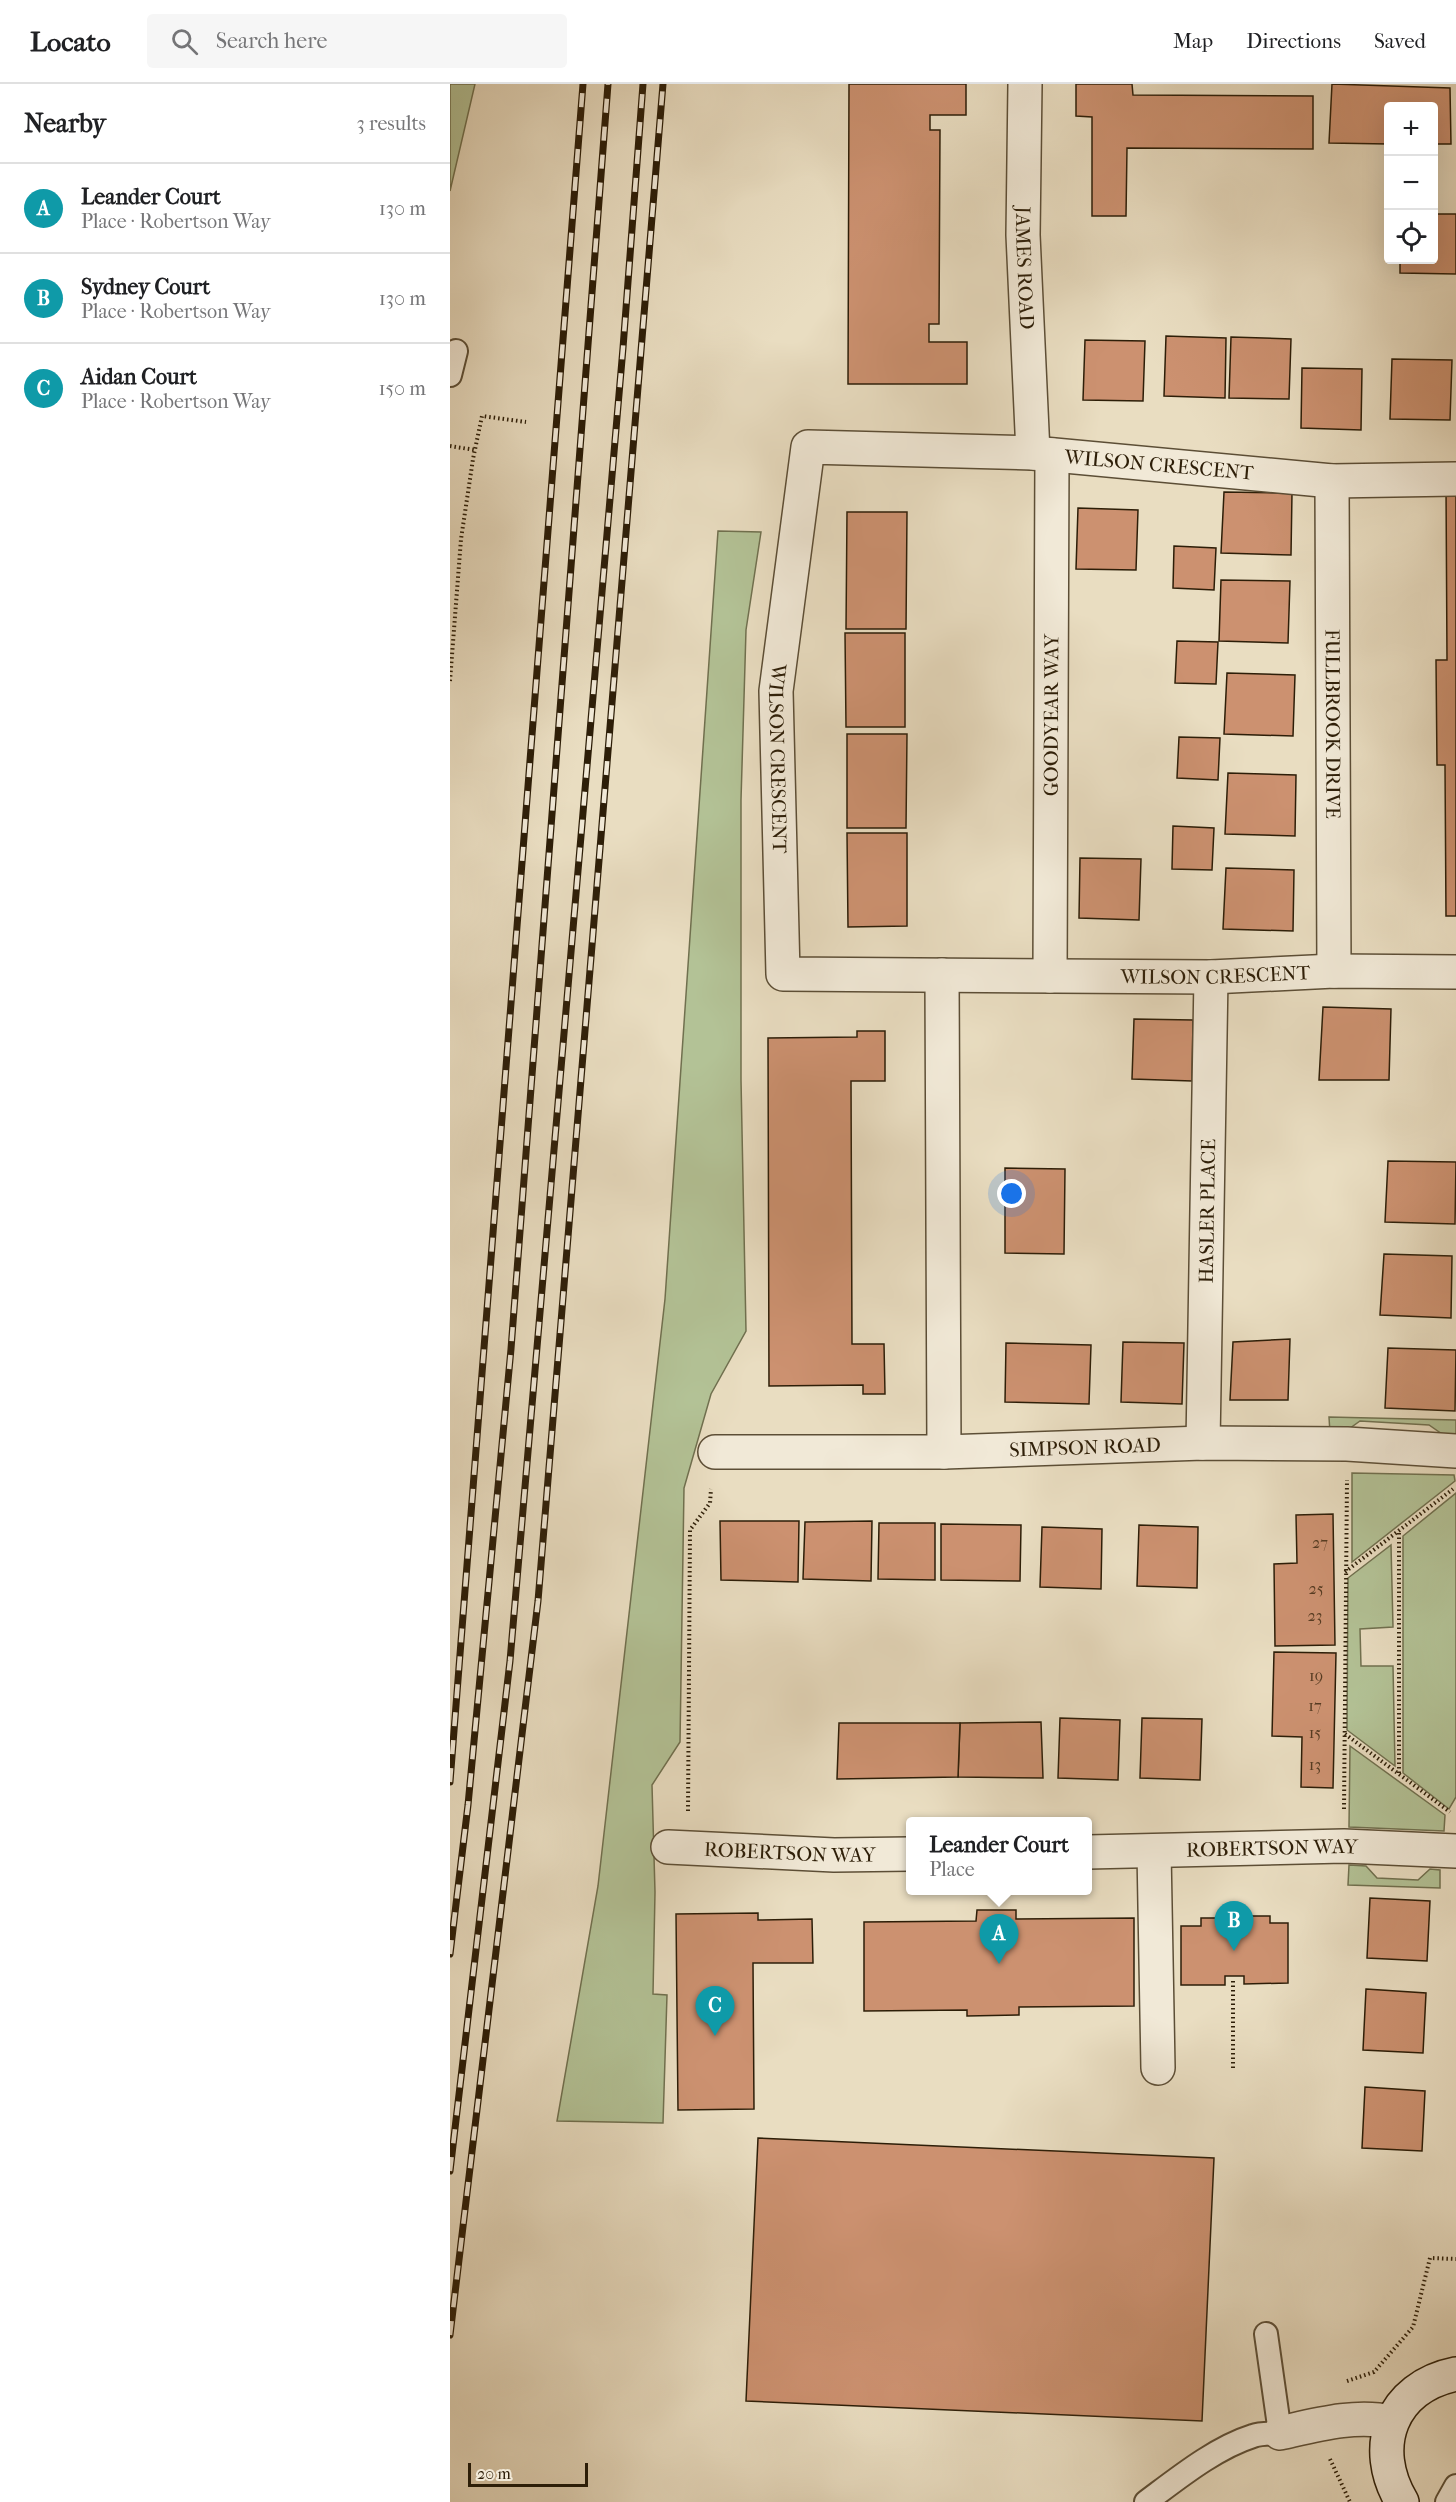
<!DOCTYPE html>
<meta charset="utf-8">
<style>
:root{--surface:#fff;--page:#f6f6f6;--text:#202124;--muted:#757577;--line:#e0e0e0;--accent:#ea580c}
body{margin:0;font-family:"IM FELL French Canon",serif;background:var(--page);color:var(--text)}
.controls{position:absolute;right:18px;top:18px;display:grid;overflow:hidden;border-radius:6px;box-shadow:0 6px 24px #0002}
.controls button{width:54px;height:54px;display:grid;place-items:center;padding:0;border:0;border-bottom:2px solid var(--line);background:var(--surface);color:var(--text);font:30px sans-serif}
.scale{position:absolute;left:18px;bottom:15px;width:120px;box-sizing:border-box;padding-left:6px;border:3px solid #2d1e08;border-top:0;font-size:16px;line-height:21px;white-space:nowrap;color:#2d1e08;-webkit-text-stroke:4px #f1e9d7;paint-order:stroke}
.you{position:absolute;left:562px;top:1110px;width:21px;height:21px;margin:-15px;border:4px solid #fff;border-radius:50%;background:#1a73e8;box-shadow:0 0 0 9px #1a73e833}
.badge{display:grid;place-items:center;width:39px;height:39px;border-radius:50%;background:var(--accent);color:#fff;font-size:20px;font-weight:700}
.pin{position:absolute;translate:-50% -50px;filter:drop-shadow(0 2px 3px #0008)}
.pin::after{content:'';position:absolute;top:32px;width:21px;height:18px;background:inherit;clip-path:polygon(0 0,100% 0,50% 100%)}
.popup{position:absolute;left:456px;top:1733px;width:186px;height:78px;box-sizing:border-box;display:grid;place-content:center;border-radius:6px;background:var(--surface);filter:drop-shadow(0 2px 4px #0005);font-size:20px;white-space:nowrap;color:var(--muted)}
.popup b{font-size:22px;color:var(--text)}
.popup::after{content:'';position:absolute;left:50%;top:100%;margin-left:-12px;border:12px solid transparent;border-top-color:var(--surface)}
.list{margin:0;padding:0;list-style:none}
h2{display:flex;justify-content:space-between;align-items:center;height:78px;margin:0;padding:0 24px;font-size:26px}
h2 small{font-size:20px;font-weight:400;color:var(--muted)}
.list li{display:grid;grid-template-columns:39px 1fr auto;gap:18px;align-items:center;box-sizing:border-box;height:90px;padding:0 24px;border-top:2px solid var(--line)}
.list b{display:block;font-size:22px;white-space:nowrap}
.list p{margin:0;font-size:20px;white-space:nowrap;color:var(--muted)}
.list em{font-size:20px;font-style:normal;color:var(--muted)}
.icon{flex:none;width:33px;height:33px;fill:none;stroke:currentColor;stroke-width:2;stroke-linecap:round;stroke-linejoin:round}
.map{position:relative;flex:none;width:1006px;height:2418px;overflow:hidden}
header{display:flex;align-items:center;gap:36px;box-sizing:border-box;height:84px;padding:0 30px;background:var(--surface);border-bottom:2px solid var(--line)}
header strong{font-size:28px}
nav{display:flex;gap:33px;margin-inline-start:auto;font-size:21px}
.search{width:420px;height:54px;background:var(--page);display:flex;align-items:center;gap:15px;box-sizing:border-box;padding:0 21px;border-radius:6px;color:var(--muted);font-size:22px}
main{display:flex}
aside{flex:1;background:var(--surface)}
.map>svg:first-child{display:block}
</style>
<header>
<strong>Locato</strong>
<div class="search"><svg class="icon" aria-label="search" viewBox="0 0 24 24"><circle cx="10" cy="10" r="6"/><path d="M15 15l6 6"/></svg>Search here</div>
<nav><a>Map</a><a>Directions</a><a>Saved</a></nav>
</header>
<main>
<aside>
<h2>Nearby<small>3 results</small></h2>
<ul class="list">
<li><span class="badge" style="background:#0f9aa8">A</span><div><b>Leander Court</b><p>Place · Robertson Way</p></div><em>130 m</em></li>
<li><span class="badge" style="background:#0f9aa8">B</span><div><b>Sydney Court</b><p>Place · Robertson Way</p></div><em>130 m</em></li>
<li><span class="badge" style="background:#0f9aa8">C</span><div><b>Aidan Court</b><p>Place · Robertson Way</p></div><em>150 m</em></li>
</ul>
</aside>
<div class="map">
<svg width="1006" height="2418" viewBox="0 0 1006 2418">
<rect width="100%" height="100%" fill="#e9ddc1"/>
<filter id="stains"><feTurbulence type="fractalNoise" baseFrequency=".00333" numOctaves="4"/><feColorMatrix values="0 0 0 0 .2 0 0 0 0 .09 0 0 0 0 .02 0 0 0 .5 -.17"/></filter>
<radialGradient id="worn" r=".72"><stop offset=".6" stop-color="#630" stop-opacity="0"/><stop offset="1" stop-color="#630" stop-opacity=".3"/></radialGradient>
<g fill="#b3c296" stroke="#70704f" stroke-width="1.5">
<path d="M0 0H25L0 107Z"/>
<path d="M268 447 311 448 296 546 291 716V996L296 1247 261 1310 234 1404 230 1658 202 1701 205 1808 203 1910 217 1911 213 2039 107 2037 148 1802 215 1215Z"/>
<path d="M879 1333 1006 1336V1352H995L979 1341 910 1337 896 1347 880 1349Z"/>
<path d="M902 1389 1004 1391 1005 1397 902 1478Z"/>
<path d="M1006 1409V1713L999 1725 953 1689V1452Z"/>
<path d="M941 1461 943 1543 910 1545 911 1582H943L945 1682 897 1646 898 1494Z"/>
<path d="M900 1662 995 1731 994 1747 899 1743Z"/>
<path d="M899 1781 916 1782 927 1794 968 1796 980 1785 990 1786V1804L898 1801Z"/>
</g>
<g fill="#cc9170" stroke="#2d1e08" stroke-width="1.5">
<path d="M399 0H516V31H480V46H490L489 240H479V258H517V300H398Z"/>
<path d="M626 0H682L683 11 863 12V65L677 64 676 132H642V33L626 32Z"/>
<path d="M882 0 1000 4 1001 60H984V22H938V60L879 59Z"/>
<path d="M984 130H1006V190L950 189V176H984Z"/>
<path d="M716 252 776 254 775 314 714 312Z"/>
<path d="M781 253 841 255 839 315 779 314Z"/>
<path d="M635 256 695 257 693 317 633 316Z"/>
<path d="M942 275 1002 276 1000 336 940 335Z"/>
<path d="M852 284 912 285 911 346 851 344Z"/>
<path d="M996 402H1006V832H996L995 681H987L986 576H997Z"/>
<path d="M774 408 842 409 841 471 771 469Z"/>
<path d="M628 424 688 426 686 486 626 485Z"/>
<path d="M397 428H457L456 545H396Z"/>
<path d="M724 462 766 464 764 506 723 504Z"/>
<path d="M771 496 840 497 838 559 769 557Z"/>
<path d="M395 549H455V643H396Z"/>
<path d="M727 557 768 558 766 600 725 599Z"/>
<path d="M777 589 845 591 843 652 774 650Z"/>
<path d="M397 650H457L456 744H397Z"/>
<path d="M729 653 770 654 768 696 727 694Z"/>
<path d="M778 689 846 691 845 752 775 750Z"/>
<path d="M723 742 764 744 762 786 722 785Z"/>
<path d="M397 749H457V842L398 843Z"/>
<path d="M630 774 691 775 689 836 629 834Z"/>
<path d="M776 784 844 786 843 847 773 845Z"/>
<path d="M873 923 941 925 939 996H869Z"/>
<path d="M684 935 743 936 742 997 682 995Z"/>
<path d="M407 947H435V997H401L402 1260H434L435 1310H413V1301L319 1302 318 954 407 953Z"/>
<path d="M938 1077 1006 1078 1005 1140 935 1138Z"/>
<path d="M555 1084 615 1085 614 1170 555 1169Z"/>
<path d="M934 1170 1002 1172 1001 1234 930 1231Z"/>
<path d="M840 1255 838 1316H780L783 1258Z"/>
<path d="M673 1258 734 1259 732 1320 671 1318Z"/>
<path d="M556 1259 641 1261 639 1320 555 1318Z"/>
<path d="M938 1264 1006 1266 1005 1327 935 1324Z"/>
<path d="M883 1430 885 1561 825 1562 824 1480 847 1479 846 1431Z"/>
<path d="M270 1437H349L348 1498 271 1496Z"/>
<path d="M422 1437 421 1497 353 1495 355 1438Z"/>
<path d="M429 1439H485V1496L428 1495Z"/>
<path d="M491 1440 571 1441 570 1497 491 1496Z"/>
<path d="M689 1441 748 1443 747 1504 687 1502Z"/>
<path d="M592 1443 652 1445 651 1505 590 1503Z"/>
<path d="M824 1568 886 1569 883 1704 851 1703 852 1653 822 1652Z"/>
<path d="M610 1634 670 1636 668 1696 608 1694Z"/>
<path d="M692 1634 752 1635 750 1696 690 1694Z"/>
<path d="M591 1638 593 1694 508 1693 510 1639Z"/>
<path d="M389 1639H510L508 1693 387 1695Z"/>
<path d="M920 1814 980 1817 977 1877 917 1874Z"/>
<path d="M527 1826H566V1835L684 1834V1922L569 1923V1931L517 1932V1926L414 1927V1838L526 1837Z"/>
<path d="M308 1829V1836L362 1835 363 1879H303L304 2025 228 2026 226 1830Z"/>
<path d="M792 1832H820V1839H838V1899L794 1900V1892H775V1901H731V1842H751V1834H775V1841H792Z"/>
<path d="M916 1905 976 1909 973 1969 913 1966Z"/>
<path d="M915 2003 975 2007 972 2067 912 2064Z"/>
<path d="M308 2054 764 2074 752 2337 296 2317Z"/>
</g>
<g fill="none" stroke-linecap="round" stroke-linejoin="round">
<defs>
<g id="lane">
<path d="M0 291 6 267"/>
<path d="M696 2418C727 2395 765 2364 803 2352 811 2349 822 2350 830 2349L816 2250"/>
<path d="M997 2418 1006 2402"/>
</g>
<g id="street">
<path id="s1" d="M575 0 573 151 583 369"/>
<path id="s2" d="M1006 395 882 397 583 369 358 363 326 607 333 890 761 893 884 887 1006 888"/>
<path id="s3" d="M882 397 884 887"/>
<path d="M492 891 494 1368"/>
<path id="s4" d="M600 892 602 371"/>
<path id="s5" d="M753 1359 761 893"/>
<path id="s6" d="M265 1368H494L753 1359 897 1360 1006 1367"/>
<path id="s7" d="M218 1763 384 1771 460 1770"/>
<path d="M704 1767 708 1984"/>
<path id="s8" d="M638 1768 894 1762 1006 1767"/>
<path d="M830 2349C866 2341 905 2330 941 2338"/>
</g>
<path id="secondary" d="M952 2418C919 2363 941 2303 1006 2290"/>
</defs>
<use href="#lane" stroke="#5c4e36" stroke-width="26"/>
<use href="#street" stroke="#5c4e36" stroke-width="36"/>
<use href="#secondary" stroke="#2d1e08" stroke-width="36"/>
<g stroke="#2d1e08" stroke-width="4" stroke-dasharray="1.5 3" stroke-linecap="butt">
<path d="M0 362 25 366"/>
<path d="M0 597 11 455 23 375 32 332 76 338"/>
<path d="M949 1449V1692"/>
<path d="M895 1488 1003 1405"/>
<path d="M895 1650 1000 1728"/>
<path d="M894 1725 897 1396"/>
<path d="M238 1727 240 1446 260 1419 261 1405"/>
<path d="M783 1984V1896"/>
<path d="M897 2297 924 2288 963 2243 980 2174 1006 2175"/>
<path d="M880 2375 900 2418"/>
</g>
<use href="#lane" stroke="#f1e9d7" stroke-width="22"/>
<use href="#street" stroke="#f1e9d7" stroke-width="33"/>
<use href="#secondary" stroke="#f1e9d7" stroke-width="33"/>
<defs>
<g id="rail">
<path d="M0 1698 133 0"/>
<path d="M0 1870 18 1721 61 1265 158 0"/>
<path d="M0 2087 60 1577 173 264 193 0"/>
<path d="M0 2251 88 1517 213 0"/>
</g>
</defs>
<use href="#rail" stroke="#2d1e08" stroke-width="7"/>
<use href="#rail" stroke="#f1e9d7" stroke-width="4.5" stroke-dasharray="14" stroke-linecap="butt"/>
</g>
<g text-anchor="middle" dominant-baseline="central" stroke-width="4.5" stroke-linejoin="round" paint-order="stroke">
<g font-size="16" fill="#553b22">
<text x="870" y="1458">27</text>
<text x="866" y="1504">25</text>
<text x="865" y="1531">23</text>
<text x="866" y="1591">19</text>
<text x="865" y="1621">17</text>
<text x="865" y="1648">15</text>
<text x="865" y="1680">13</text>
</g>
<g font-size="20" fill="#2d1e08" stroke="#f1e9d7">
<text stroke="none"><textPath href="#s1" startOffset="184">JAMES ROAD</textPath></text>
<text transform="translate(709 381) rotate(5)">WILSON CRESCENT</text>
<text stroke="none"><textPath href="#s4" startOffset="261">GOODYEAR WAY</textPath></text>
<text stroke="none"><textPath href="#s3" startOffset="243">FULLBROOK DRIVE</textPath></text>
<text stroke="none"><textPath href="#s2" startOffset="963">WILSON CRESCENT</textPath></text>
<text stroke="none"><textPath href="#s2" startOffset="1611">WILSON CRESCENT</textPath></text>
<text stroke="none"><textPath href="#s5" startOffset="232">HASLER PLACE</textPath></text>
<text stroke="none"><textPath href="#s6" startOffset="370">SIMPSON ROAD</textPath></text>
<text stroke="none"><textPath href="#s8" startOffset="184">ROBERTSON WAY</textPath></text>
<text stroke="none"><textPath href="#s7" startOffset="122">ROBERTSON WAY</textPath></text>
</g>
</g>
<rect width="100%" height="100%" filter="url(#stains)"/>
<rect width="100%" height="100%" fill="url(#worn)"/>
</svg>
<div class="controls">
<button>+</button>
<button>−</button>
<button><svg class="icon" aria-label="locate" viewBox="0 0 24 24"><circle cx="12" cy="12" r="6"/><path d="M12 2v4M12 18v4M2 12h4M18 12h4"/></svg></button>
</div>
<div class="scale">20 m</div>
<div class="you"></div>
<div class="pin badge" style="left:549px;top:1880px;background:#0f9aa8">A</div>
<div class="popup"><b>Leander Court</b>Place</div>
<div class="pin badge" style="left:784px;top:1867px;background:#0f9aa8">B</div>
<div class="pin badge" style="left:265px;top:1952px;background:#0f9aa8">C</div>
</div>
</main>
